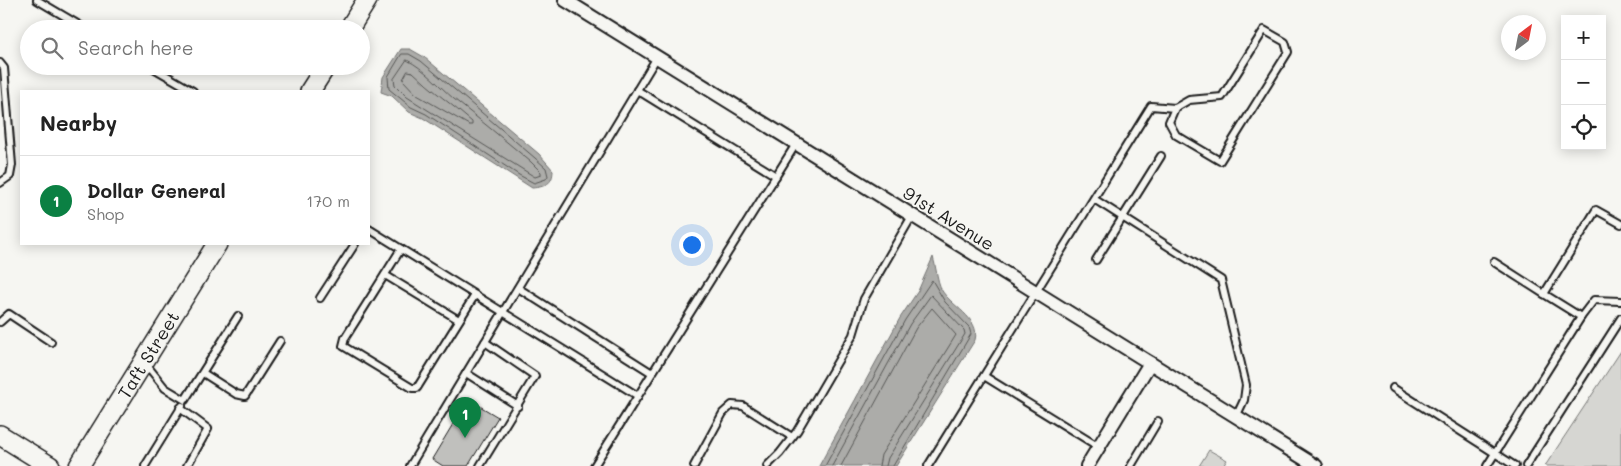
<!DOCTYPE html>
<meta charset="utf-8">
<style>
:root{--surface:#fff;--page:#f6f6f6;--text:#222;--muted:#767676;--line:#e0e0e0;--accent:#0b8043}
body{margin:0;font-family:Mali,sans-serif;background:var(--page);color:var(--text)}
.controls{position:absolute;right:15px;top:15px;display:grid;overflow:hidden;border-radius:0px;box-shadow:0 2px 12px #0003}
.controls button{width:45px;height:45px;display:grid;place-items:center;padding:0;border:0;border-bottom:1px solid var(--line);background:var(--surface);color:var(--text);font:25px sans-serif}
.compass{position:absolute;left:1501px;top:15px;width:45px;height:45px;border-radius:50%;background:var(--surface);box-shadow:0 2px 12px #0003;rotate:32deg}
.you{position:absolute;left:691px;top:244px;width:18px;height:18px;margin:-12px;border:4px solid #fff;border-radius:50%;background:#1a73e8;box-shadow:0 0 0 8px #1a73e833}
.badge{display:grid;place-items:center;width:32px;height:32px;border-radius:50%;background:var(--accent);color:#fff;font-size:16px;font-weight:700}
.pin{position:absolute;translate:-50% -41px;filter:drop-shadow(0 1px 2px #0008)}
.pin::after{content:'';position:absolute;top:26px;width:18px;height:15px;background:inherit;clip-path:polygon(0 0,100% 0,50% 100%)}
.list{margin:0;padding:0;list-style:none}
h2{display:flex;justify-content:space-between;align-items:center;height:65px;margin:0;padding:0 20px;font-size:21px}
h2 small{font-size:16px;font-weight:400;color:var(--muted)}
.list li{display:grid;grid-template-columns:32px 1fr auto;gap:15px;align-items:center;box-sizing:border-box;height:90px;padding:0 20px;border-top:1px solid var(--line)}
.list b{display:block;font-size:19px;white-space:nowrap}
.list p{margin:0;font-size:16px;white-space:nowrap;color:var(--muted)}
.list em{font-size:16px;font-style:normal;color:var(--muted)}
.icon{flex:none;width:28px;height:28px;fill:none;stroke:currentColor;stroke-width:2;stroke-linecap:round;stroke-linejoin:round}
.map{position:relative;flex:none;width:1621px;height:466px;overflow:hidden}
.search{position:absolute;background:var(--surface);box-shadow:0 2px 12px #0003;left:20px;top:20px;width:350px;height:55px;display:flex;align-items:center;gap:12px;box-sizing:border-box;padding:0 18px;border-radius:28px;color:var(--muted);font-size:19px}
.panel{position:absolute;background:var(--surface);box-shadow:0 2px 12px #0003;left:20px;top:90px;width:350px;height:155px;border-radius:0px}
.map>svg:first-child{display:block}
</style>
<div class="map">
<svg width="1621" height="466" viewBox="0 0 1621 466">
<rect width="100%" height="100%" fill="#f6f6f2"/>
<filter id="ink" filterUnits="userSpaceOnUse"><feTurbulence type="fractalNoise" baseFrequency=".02" numOctaves="2"/><feDisplacementMap in="SourceGraphic" scale="10" xChannelSelector="R" yChannelSelector="G"/><feConvolveMatrix kernelMatrix="1 2 1 2 8 2 1 2 1" color-interpolation-filters="sRGB"/></filter>
<g filter="url(#ink)">
<g fill="#d6d6d2" stroke="#797977">
<path d="M1621 351V466H1545Z"/>
<path d="M1209 450 1227 460 1223 466H1199Z"/>
</g>
<g fill="#acaca9" stroke="#727271">
<path d="M401 49H410L424 57 539 154 553 170C553 184 545 187 532 188L423 118 409 112 392 96 381 92 383 77Z"/>
<path d="M933 257C936 267 937 279 941 289 950 306 981 318 975 340L896 466H819L900 318 918 291Z"/>
</g>
<g fill="none" stroke-linecap="round" stroke-linejoin="round">
<g stroke="#565654" stroke-width="1">
<path d="M402 54H409L421 61 535 158 546 168 548 176 546 179 534 183 519 175 426 114 411 107 389 89 388 77Z"/>
<path d="M407 60C425 69 439 86 454 99 480 120 506 141 531 162L541 172V175L535 177 522 169 407 97 395 85 394 79Z"/>
<path d="M408 71 413 72C431 90 453 105 472 122V125H469L417 95 403 80Z"/>
<path d="M825 466 905 320 932 280 945 302 969 327 971 334 893 466"/>
<path d="M832 466 910 324 931 295 964 330 965 334 888 458 886 466"/>
<path d="M841 466 916 328 932 308 956 335 881 455 879 466"/>
</g>
</g>
<path fill="#c0c0bd" stroke="#1c1c1c" d="M468 399 498 417 468 466H443L432 459Z"/>
<g fill="none" stroke-linecap="round" stroke-linejoin="round">
<defs>
<g id="lane">
<path d="M37 0 86 29"/>
<path d="M0 63 4 68 12 165 10 176 0 183"/>
<path d="M150 66 193 91"/>
<path d="M637 90 776 176"/>
<path d="M1094 199 1221 280 1246 385 1244 400 1236 417"/>
<path d="M369 229 638 396"/>
<path d="M401 249 345 338 343 346 412 388H417L475 295"/>
<path d="M1096 260 1161 156"/>
<path d="M1494 262 1544 294"/>
<path d="M385 275 459 320"/>
<path d="M518 288 652 373"/>
<path d="M320 298 355 244"/>
<path d="M1581 317 1594 300 1621 301"/>
<path d="M0 322 9 314 51 342"/>
<path d="M145 363 165 388 185 400 238 316"/>
<path d="M203 373 236 394 245 396 280 341"/>
<path d="M466 373 518 406"/>
<path d="M984 376 1099 447"/>
<path d="M1393 388 1515 466"/>
<path d="M180 408 208 429 187 466"/>
<path d="M145 466 182 406"/>
<path d="M410 466 657 57"/>
<path d="M480 466 535 376 485 342"/>
<path d="M594 466 796 144"/>
<path d="M694 466 723 413 732 405 743 406 792 437"/>
<path d="M767 466 780 453 797 431 853 335 864 299 912 216"/>
<path d="M928 466 1151 106 1175 108 1189 100 1222 97 1264 30 1285 42 1288 52 1220 161 1176 135 1169 122 1175 108"/>
<path d="M1131 466 1158 421"/>
<path d="M1487 466 1581 317 1544 294 1596 210 1621 224"/>
<path d="M1526 466 1621 318"/>
</g>
<g id="street">
<path d="M565 0 1316 466"/>
<path d="M1087 466 1150 363"/>
</g>
<g id="secondary">
<path d="M349 29 367 0"/>
<path d="M310 91 326 66"/>
<path d="M0 435 50 466"/>
<path id="s1" d="M79 466 217 244"/>
</g>
</defs>
<use href="#lane" stroke="#1c1c1c" stroke-width="10"/>
<use href="#street" stroke="#1c1c1c" stroke-width="16"/>
<use href="#secondary" stroke="#1c1c1c" stroke-width="22"/>
<use href="#lane" stroke="#f6f6f2" stroke-width="6"/>
<use href="#street" stroke="#f6f6f2" stroke-width="12"/>
<use href="#secondary" stroke="#f6f6f2" stroke-width="19"/>
</g>
</g>
<g text-anchor="middle" dominant-baseline="central" stroke-width="4" stroke-linejoin="round" paint-order="stroke">
<g font-size="18" fill="#1c1c1c" stroke="#f6f6f2">
<text transform="translate(949 218) rotate(32)">91st Avenue</text>
<text stroke="none"><textPath href="#s1" startOffset="131">Taft Street</textPath></text>
</g>
</g>
</svg>
<div class="controls">
<button>+</button>
<button>−</button>
<button><svg class="icon" aria-label="locate" viewBox="0 0 24 24"><circle cx="12" cy="12" r="6"/><path d="M12 2v4M12 18v4M2 12h4M18 12h4"/></svg></button>
</div>
<svg class="compass" viewBox="-18 -18 36 36"><path d="M0-13l5 13h-10z" fill="#e53935"/><path d="M0 13l5-13h-10z" fill="#767676"/></svg>
<div class="you"></div>
<div class="pin badge" style="left:465px;top:438px">1</div>
<div class="search"><svg class="icon" aria-label="search" viewBox="0 0 24 24"><circle cx="10" cy="10" r="6"/><path d="M15 15l6 6"/></svg>Search here</div>
<section class="panel">
<h2>Nearby<small></small></h2>
<ul class="list">
<li><span class="badge">1</span><div><b>Dollar General</b><p>Shop</p></div><em>170 m</em></li>
</ul>
</section>
</div>
